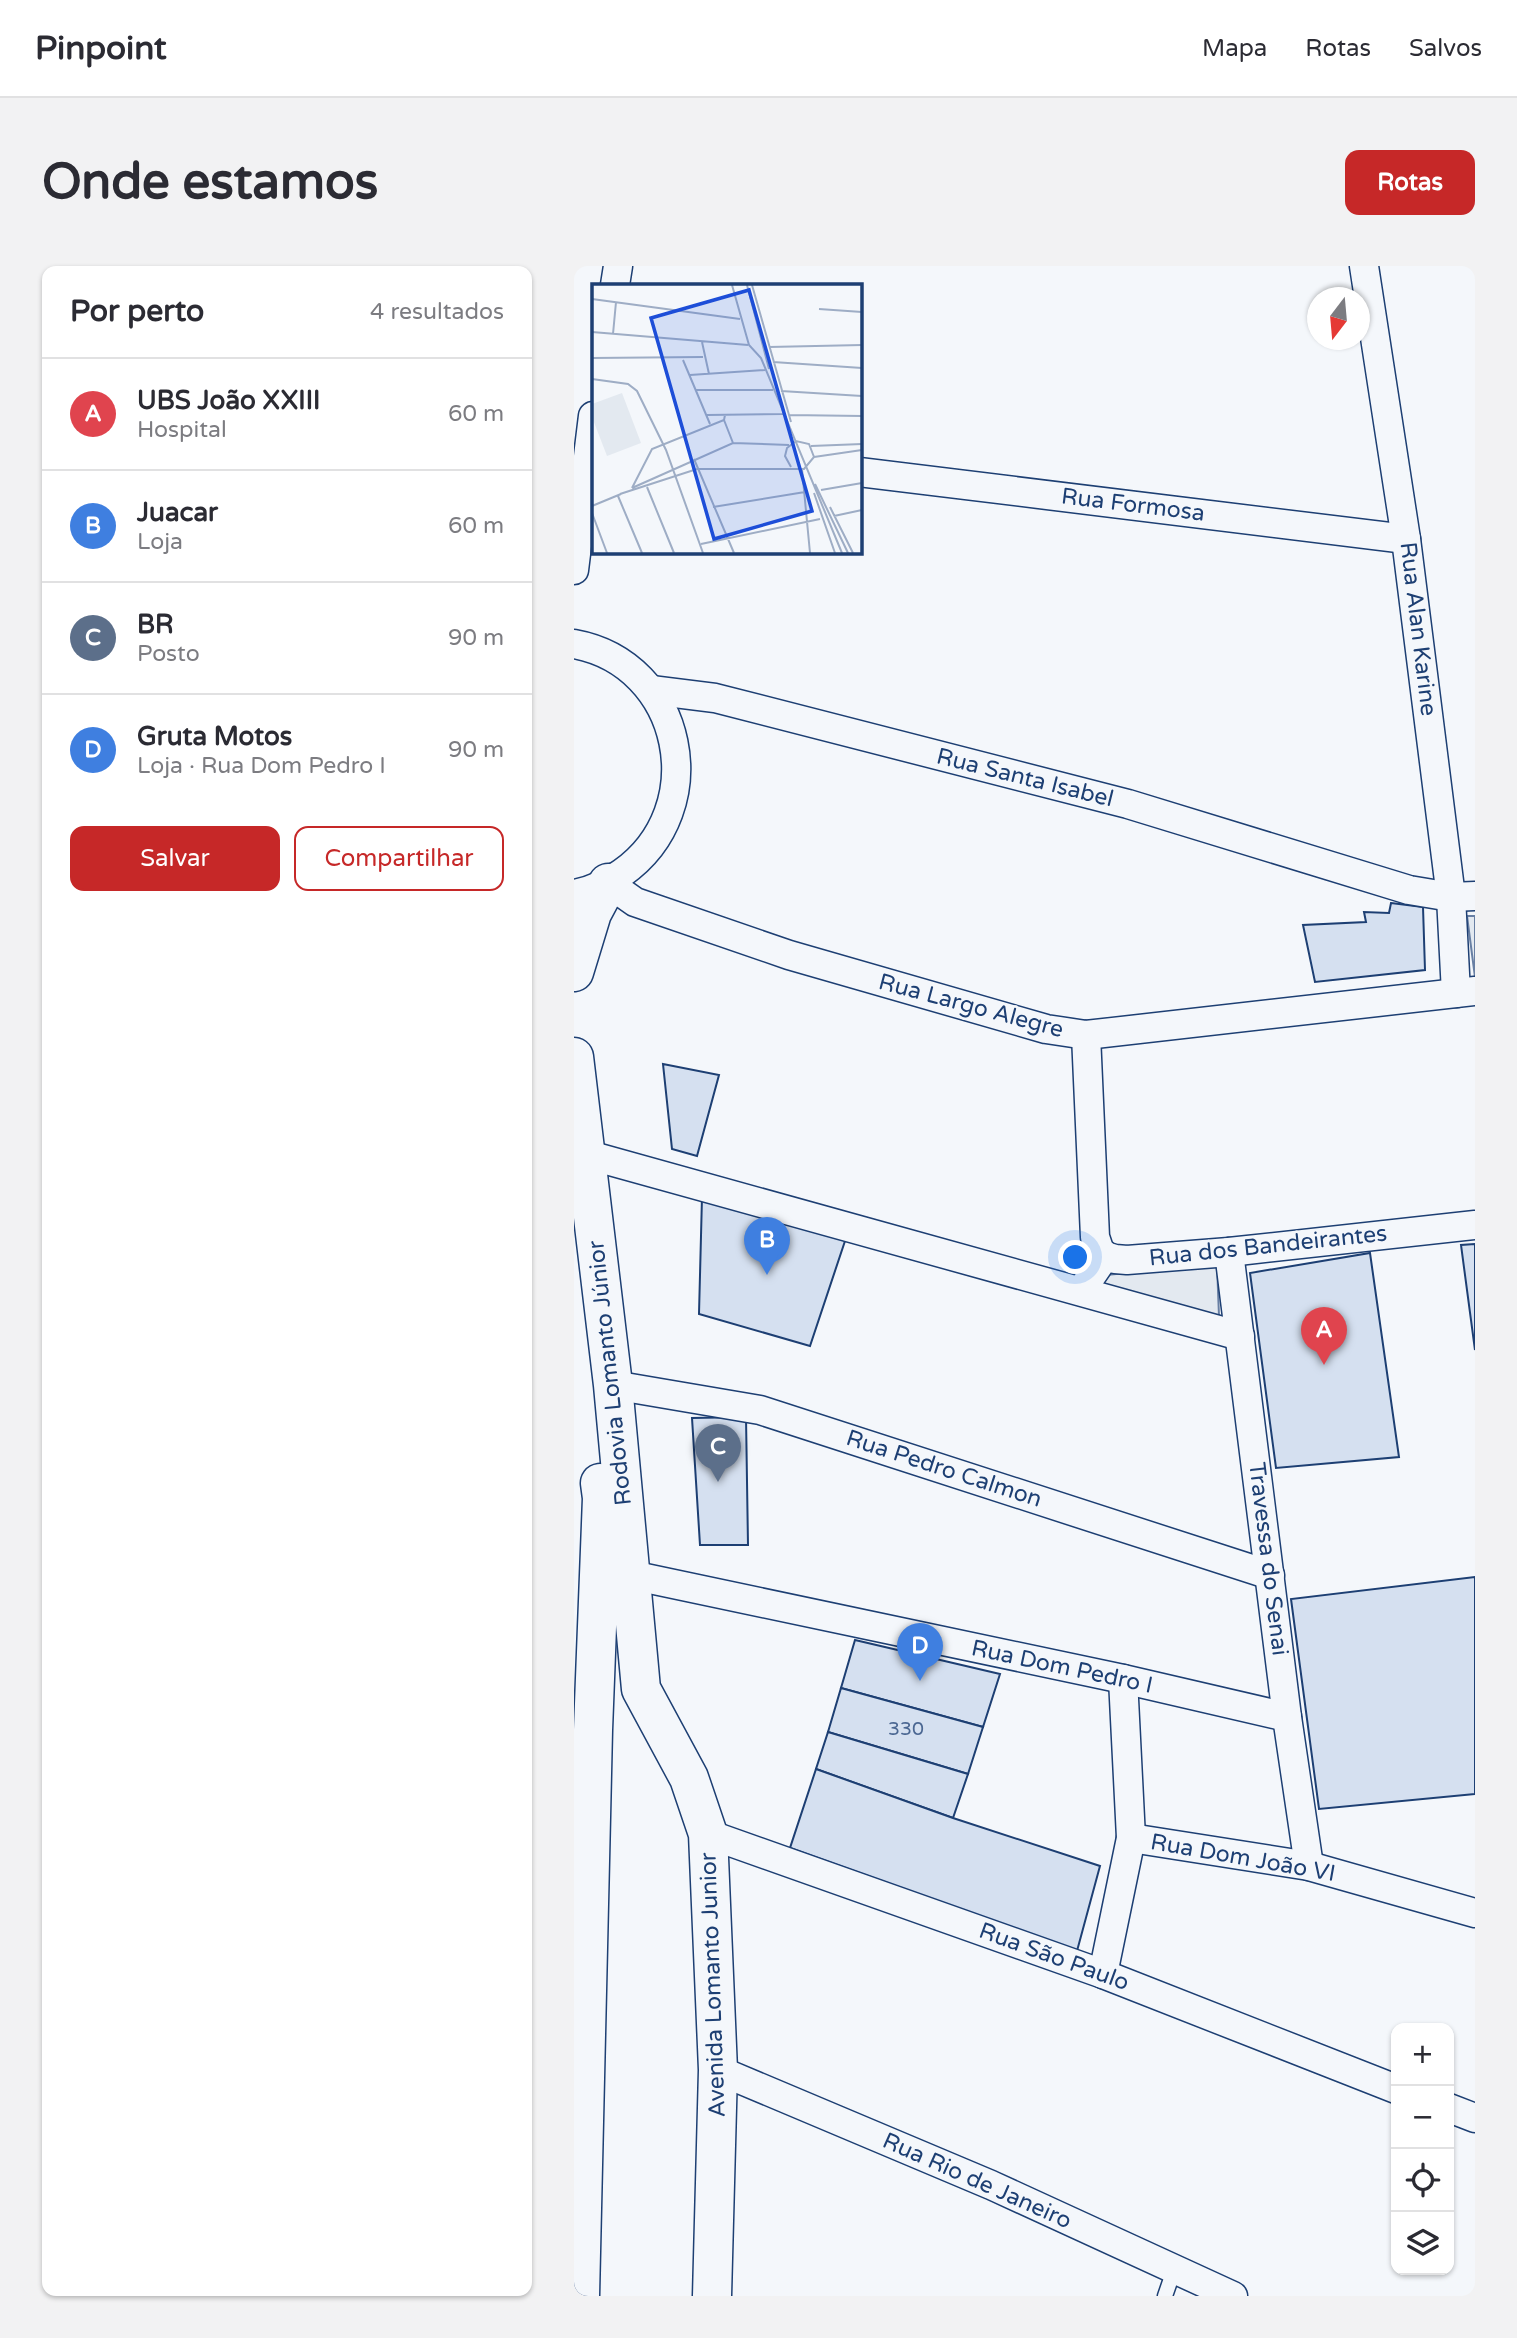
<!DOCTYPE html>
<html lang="pt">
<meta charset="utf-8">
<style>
:root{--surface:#fff;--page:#f2f2f3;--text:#2b2b33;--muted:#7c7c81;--line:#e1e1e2;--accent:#c62828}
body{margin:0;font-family:"Varela Round",sans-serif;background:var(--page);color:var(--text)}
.controls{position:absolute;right:21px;bottom:21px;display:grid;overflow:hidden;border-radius:14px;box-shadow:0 2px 5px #0004}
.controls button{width:63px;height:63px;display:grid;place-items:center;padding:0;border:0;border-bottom:2px solid var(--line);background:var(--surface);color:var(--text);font:35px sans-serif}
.compass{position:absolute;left:733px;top:21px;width:63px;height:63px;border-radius:50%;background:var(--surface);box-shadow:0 2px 5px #0004;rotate:196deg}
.you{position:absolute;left:502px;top:992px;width:24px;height:24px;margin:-18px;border:5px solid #fff;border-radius:50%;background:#1a73e8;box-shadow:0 0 0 10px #1a73e833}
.badge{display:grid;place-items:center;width:46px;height:46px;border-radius:50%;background:var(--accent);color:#fff;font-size:23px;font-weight:700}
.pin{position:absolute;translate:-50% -58px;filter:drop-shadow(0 2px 4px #0008)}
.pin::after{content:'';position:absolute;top:37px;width:24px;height:21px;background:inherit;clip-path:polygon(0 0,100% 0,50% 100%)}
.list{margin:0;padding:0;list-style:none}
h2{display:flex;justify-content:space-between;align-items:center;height:91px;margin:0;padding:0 28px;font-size:30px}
h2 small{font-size:23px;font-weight:400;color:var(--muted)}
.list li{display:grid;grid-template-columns:46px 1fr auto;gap:21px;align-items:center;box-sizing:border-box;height:112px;padding:0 28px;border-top:2px solid var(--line)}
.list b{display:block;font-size:26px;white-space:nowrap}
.list p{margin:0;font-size:23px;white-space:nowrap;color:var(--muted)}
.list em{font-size:23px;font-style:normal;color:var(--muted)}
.actions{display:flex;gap:14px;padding:21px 28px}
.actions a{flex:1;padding:16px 0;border:2px solid var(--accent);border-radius:14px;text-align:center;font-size:24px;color:var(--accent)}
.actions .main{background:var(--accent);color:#fff}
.icon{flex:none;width:38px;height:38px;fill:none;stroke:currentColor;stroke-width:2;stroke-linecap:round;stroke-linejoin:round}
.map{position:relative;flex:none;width:901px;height:2030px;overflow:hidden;border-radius:14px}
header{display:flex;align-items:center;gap:42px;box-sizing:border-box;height:98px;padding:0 35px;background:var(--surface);border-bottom:2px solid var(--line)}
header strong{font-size:33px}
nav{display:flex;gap:38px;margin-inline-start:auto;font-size:24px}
.intro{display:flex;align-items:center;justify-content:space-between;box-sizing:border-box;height:168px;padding:0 42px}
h1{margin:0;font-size:49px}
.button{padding:18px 32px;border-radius:14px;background:var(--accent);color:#fff;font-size:24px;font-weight:700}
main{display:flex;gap:42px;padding:0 42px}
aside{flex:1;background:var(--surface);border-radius:14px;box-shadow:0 2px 5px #0004}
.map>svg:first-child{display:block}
</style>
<header>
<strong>Pinpoint</strong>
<nav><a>Mapa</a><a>Rotas</a><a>Salvos</a></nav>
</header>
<div class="intro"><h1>Onde estamos</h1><a class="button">Rotas</a></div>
<main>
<aside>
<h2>Por perto<small>4 resultados</small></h2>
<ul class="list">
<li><span class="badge" style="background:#e0444e">A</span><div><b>UBS João XXIII</b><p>Hospital</p></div><em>60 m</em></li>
<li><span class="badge" style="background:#3f7fe0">B</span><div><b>Juacar</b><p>Loja</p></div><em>60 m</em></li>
<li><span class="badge" style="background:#5c6f8a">C</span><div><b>BR</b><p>Posto</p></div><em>90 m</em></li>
<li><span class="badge" style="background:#3f7fe0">D</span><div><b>Gruta Motos</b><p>Loja · Rua Dom Pedro I</p></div><em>90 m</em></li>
</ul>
<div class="actions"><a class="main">Salvar</a><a>Compartilhar</a></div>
</aside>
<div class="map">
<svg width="901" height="2030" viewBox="0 0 901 2030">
<rect width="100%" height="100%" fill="#f4f7fb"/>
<g fill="#e3e9f0" stroke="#687fa3" stroke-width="2">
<path d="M893 650H901V711Z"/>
<path d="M643 998 645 1050 529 1019 532 1009Z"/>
</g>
<g fill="#d5e0f0" stroke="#1d3f73" stroke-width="2">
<path d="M817 637 849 641 851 704 741 716 729 659 792 656 790 646 815 647Z"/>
<path d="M89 798 145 809 123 890 98 883Z"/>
<path d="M128 931 273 969 236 1080 125 1048Z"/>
<path d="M901 978V1084L887 979Z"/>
<path d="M796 987 825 1191 702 1202 676 1007Z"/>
<path d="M172 1151 174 1279H126L118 1152Z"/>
<path d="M901 1311V1528L745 1543 717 1333Z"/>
<path d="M281 1374 426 1408 409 1461 267 1422Z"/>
<path d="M267 1422 409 1461 394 1508 254 1466Z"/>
<path d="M254 1466 394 1508 379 1552 242 1503Z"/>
<path d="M242 1503 379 1552 526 1600 503 1685 216 1582Z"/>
</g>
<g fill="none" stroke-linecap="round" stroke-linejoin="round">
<defs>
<path id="service" d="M591 2030 600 2004"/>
<g id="minor">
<path d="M790 0 832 273 877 631 882 727"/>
<path d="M41 19 44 0"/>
<path d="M285 206 832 273"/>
<path d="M0 304 19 150"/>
<path d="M0 378C110 398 139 543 48 607 34 617 18 625 0 628"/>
<path d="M77 424 141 432 554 538 835 624 877 631 901 630"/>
<path d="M34 617 61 636 215 689 472 763 512 769 901 725"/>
<path d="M512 769 521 971 525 983 531 990"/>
<path d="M11 888 666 1070"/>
<path d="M655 986 713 1451 735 1600"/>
<path d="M507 1025 531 990 541 993 553 994 655 986 901 959"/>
<path d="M39 1119 186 1144 696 1309"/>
<path d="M57 1309 549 1413 713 1451"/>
<path d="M134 1568 529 1708 822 1823"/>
<path d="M557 1572 735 1600 901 1647"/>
<path d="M529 1708 557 1572 549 1413"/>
<path d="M144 1804 417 1919 659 2030"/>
<path d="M875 1842 901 1852"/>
</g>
<g id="trunk">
<path d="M0 706 18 647 34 617"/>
<path d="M0 791 39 1119 67 1423 115 1512 134 1568 144 1804 138 2030"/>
<path d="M6 2030 19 1464 28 1232 26 1217"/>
</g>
</defs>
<use href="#service" stroke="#1d3f73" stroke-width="17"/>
<use href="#minor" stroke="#1d3f73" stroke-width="31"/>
<use href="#trunk" stroke="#1d3f73" stroke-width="41"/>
<use href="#service" stroke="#f4f7fb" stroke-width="14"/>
<use href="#minor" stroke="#f4f7fb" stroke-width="28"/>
<use href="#trunk" stroke="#f4f7fb" stroke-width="38"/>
</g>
<g text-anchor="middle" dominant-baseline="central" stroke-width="5" stroke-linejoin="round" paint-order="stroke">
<g font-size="19" fill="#4b6792">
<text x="332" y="1463">330</text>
</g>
<g font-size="23" fill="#1d3f73" stroke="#f4f7fb">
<text transform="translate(559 239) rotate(7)">Rua Formosa</text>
<text transform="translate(844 363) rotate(83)">Rua Alan Karine</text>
<text transform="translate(451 512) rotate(14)">Rua Santa Isabel</text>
<text transform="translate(397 740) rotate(15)">Rua Largo Alegre</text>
<text transform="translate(694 980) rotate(-6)">Rua dos Bandeirantes</text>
<text transform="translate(36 1107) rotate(-96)">Rodovia Lomanto Júnior</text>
<text transform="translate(370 1203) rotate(18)">Rua Pedro Calmon</text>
<text transform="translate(694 1293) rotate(83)">Travessa do Senai</text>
<text transform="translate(488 1401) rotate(12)">Rua Dom Pedro I</text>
<text transform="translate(669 1592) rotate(10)">Rua Dom João VI</text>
<text transform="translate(480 1691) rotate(20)">Rua São Paulo</text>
<text transform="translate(139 1719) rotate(-92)">Avenida Lomanto Junior</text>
<text transform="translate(403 1915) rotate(24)">Rua Rio de Janeiro</text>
</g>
</g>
<g transform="translate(18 18)">
<rect width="270" height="270" fill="#f4f7fb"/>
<path d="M30 109 49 159 15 172 0 133V120Z" fill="#e3e9f0"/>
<path fill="none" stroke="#9eadc5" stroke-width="2" d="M140 1 157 61 169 74 250 269M155 1 177 85M160 1 199 138M0 15 148 35M227 25 270 28M0 48 156 61M21 50 24 18M110 58 117 90M177 63 270 61M0 74 111 73M91 76 118 140M181 78 270 84M98 91 173 86M0 95 36 100 45 107 74 166 111 269M104 106H181M189 107 270 112M115 131 191 130M197 131 270 132M132 136 141 159M219 162 270 160M222 173 270 166M102 175 142 269M210 185 218 269M223 200 256 269M55 203 82 269M40 204 141 159 197 161M40 204 60 165 132 136 133 131M229 206 270 199M222 209 243 269M28 210 105 185H212L222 173 217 160 204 157 195 164 193 172 199 183M26 212 50 269M0 222 29 210M121 223 213 208M238 223 261 269M0 229 15 269M242 232 270 226M109 260 228 235"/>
<path fill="#1d4ed8" fill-opacity="0.15" stroke="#1d4ed8" stroke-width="3.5" d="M157 6 220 227 122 255 59 34Z"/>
<rect width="270" height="270" fill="none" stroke="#1d3f73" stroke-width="3.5"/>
</g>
</svg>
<div class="controls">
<button>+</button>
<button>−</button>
<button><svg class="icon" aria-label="locate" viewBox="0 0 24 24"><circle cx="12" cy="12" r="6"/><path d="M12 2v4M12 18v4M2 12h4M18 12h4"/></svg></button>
<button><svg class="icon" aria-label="layers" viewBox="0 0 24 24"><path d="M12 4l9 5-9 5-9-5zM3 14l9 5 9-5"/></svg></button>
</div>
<svg class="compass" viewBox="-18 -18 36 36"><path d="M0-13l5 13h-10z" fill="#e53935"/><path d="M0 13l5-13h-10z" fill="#7c7c81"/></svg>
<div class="you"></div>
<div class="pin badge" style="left:750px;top:1099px;background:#e0444e">A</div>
<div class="pin badge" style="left:193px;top:1009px;background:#3f7fe0">B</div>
<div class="pin badge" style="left:144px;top:1216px;background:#5c6f8a">C</div>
<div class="pin badge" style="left:346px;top:1415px;background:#3f7fe0">D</div>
</div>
</main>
